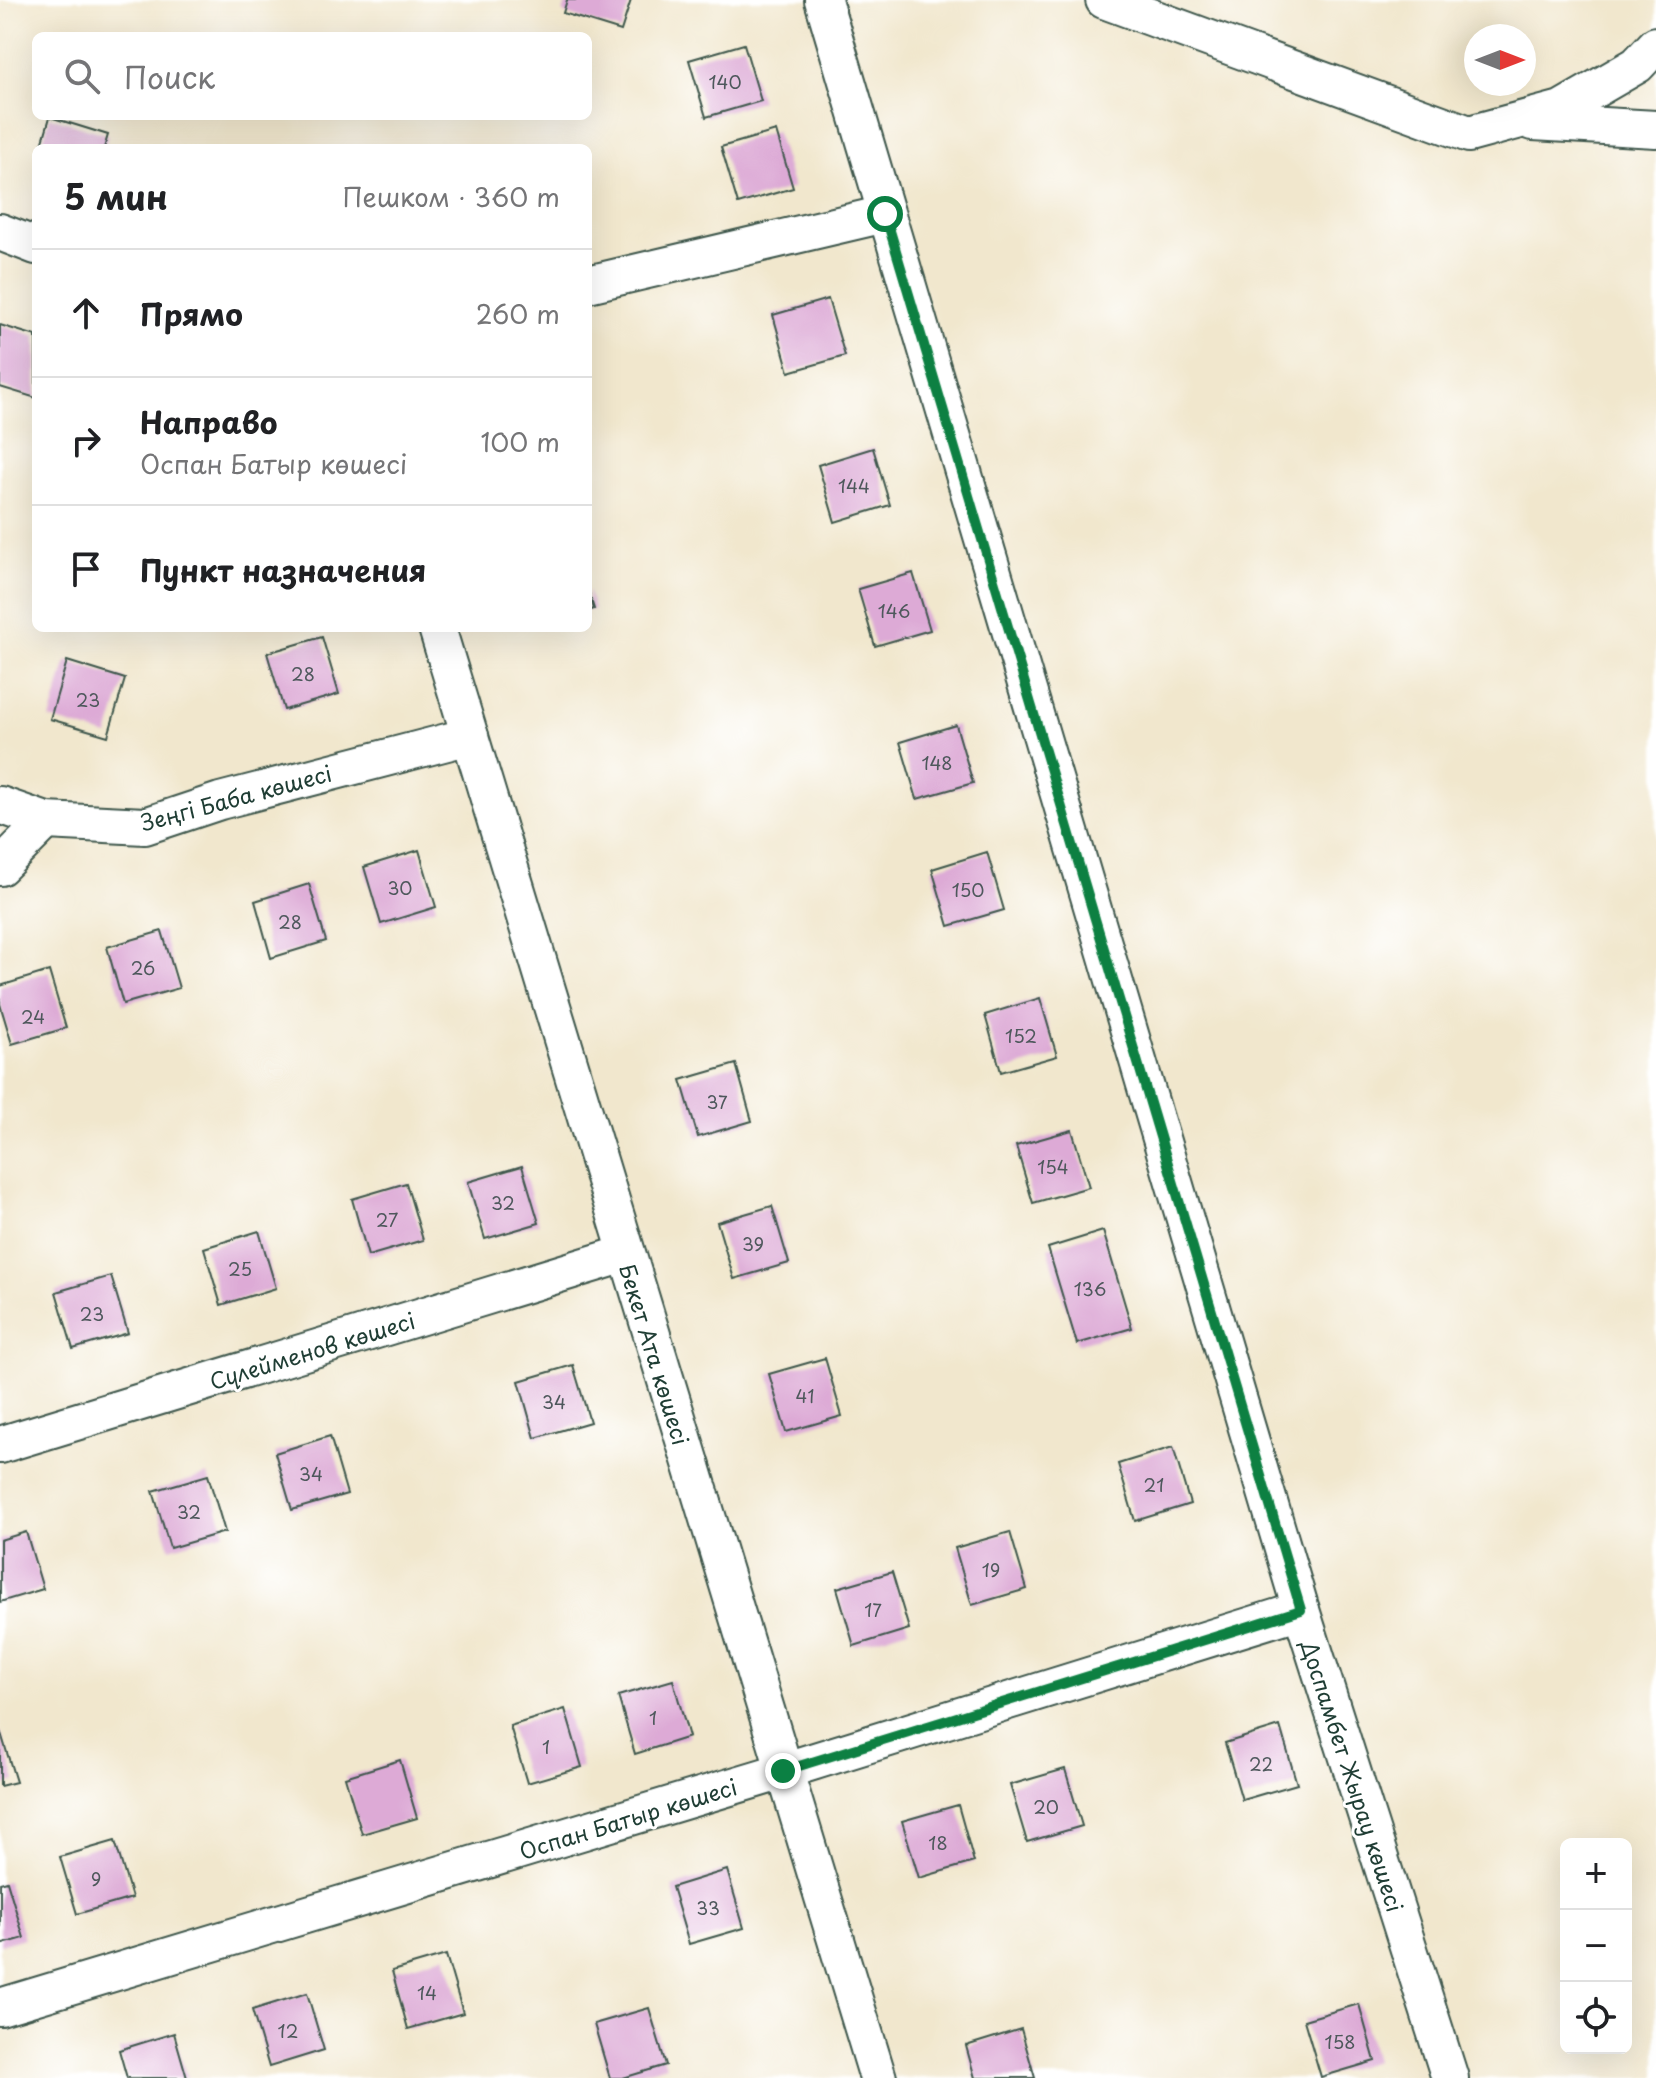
<!DOCTYPE html>
<html lang="ru">
<meta charset="utf-8">
<style>
:root{--surface:#fff;--page:#f6f6f6;--text:#202124;--muted:#757577;--line:#e0e0e0}
body{margin:0;font-family:"Playpen Sans",sans-serif;background:var(--page);color:var(--text)}
.controls{position:absolute;right:24px;bottom:24px;display:grid;overflow:hidden;border-radius:12px;box-shadow:0 8px 32px #0002}
.controls button{width:72px;height:72px;display:grid;place-items:center;padding:0;border:0;border-bottom:2px solid var(--line);background:var(--surface);color:var(--text);font:40px sans-serif}
.compass{position:absolute;left:1464px;top:24px;width:72px;height:72px;border-radius:50%;background:var(--surface);box-shadow:0 8px 32px #0002;rotate:90deg}
.stop{position:absolute;width:24px;height:24px;margin:-18px;border:6px solid #0b8043;border-radius:50%;background:#fff}
.stop.end{background:#0b8043;border-color:#fff;box-shadow:0 2px 8px #0008}
.list{margin:0;padding:0;list-style:none}
h2{display:flex;justify-content:space-between;align-items:center;height:104px;margin:0;padding:0 32px;font-size:34px}
h2 small{font-size:26px;font-weight:400;color:var(--muted)}
.list li{display:grid;grid-template-columns:52px 1fr auto;gap:24px;align-items:center;box-sizing:border-box;height:128px;padding:0 32px;border-top:2px solid var(--line)}
.list b{display:block;font-size:30px;white-space:nowrap}
.list p{margin:0;font-size:26px;white-space:nowrap;color:var(--muted)}
.list em{font-size:26px;font-style:normal;color:var(--muted)}
.icon{flex:none;width:44px;height:44px;fill:none;stroke:currentColor;stroke-width:2;stroke-linecap:round;stroke-linejoin:round}
.map{position:relative;flex:none;width:1656px;height:2078px;overflow:hidden}
.search{position:absolute;background:var(--surface);box-shadow:0 8px 32px #0002;left:32px;top:32px;width:560px;height:88px;display:flex;align-items:center;gap:20px;box-sizing:border-box;padding:0 28px;border-radius:12px;color:var(--muted);font-size:30px}
.panel{position:absolute;background:var(--surface);box-shadow:0 8px 32px #0002;left:32px;top:144px;width:560px;height:488px;border-radius:12px}
.map>svg:first-child{display:block}
</style>
<div class="map">
<svg width="1656" height="2078" viewBox="0 0 1656 2078">
<rect width="100%" height="100%" fill="#fff"/>
<filter id="ink" filterUnits="userSpaceOnUse"><feTurbulence type="fractalNoise" baseFrequency=".0125" numOctaves="2"/><feDisplacementMap in="SourceGraphic" scale="16" xChannelSelector="R" yChannelSelector="G"/><feConvolveMatrix kernelMatrix="1 2 1 2 8 2 1 2 1" color-interpolation-filters="sRGB"/></filter>
<filter id="wash" filterUnits="userSpaceOnUse"><feTurbulence type="fractalNoise" baseFrequency=".006" numOctaves="4" result="noise"/><feDisplacementMap in="SourceGraphic" scale="32" xChannelSelector="R" yChannelSelector="G"/><feGaussianBlur stdDeviation="1.8" result="paint"/><feColorMatrix in="noise" values="0 0 0 0 0 0 0 0 0 0 0 0 0 0 0 0 0 1.4 0 .05"/><feComposite in="paint" operator="in"/></filter>
<g filter="url(#wash)">
<rect width="100%" height="100%" fill="#f1e7cd"/>
<g id="blocks">
<g fill="#ddaad6">
<path d="M567 0H631L621 31 563 13Z"/>
<path d="M744 44 761 101 706 117 689 60Z"/>
<path d="M50 117 108 135 104 148H41Z"/>
<path d="M776 131 793 188 738 204 721 147Z"/>
<path d="M828 299 845 356 789 372 773 315Z"/>
<path d="M0 325 36 336V398L0 387Z"/>
<path d="M873 448 890 505 835 522 818 465Z"/>
<path d="M913 573 930 630 875 646 858 589Z"/>
<path d="M588 590 594 609 588 611Z"/>
<path d="M322 637 339 694 284 710 267 653Z"/>
<path d="M67 661 125 679 108 736 50 719Z"/>
<path d="M956 725 973 783 917 799 900 742Z"/>
<path d="M419 850 436 907 381 924 364 867Z"/>
<path d="M987 852 1004 910 949 926 932 869Z"/>
<path d="M309 884 326 941 271 958 255 901Z"/>
<path d="M162 931 179 988 123 1004 107 947Z"/>
<path d="M49 971 66 1028 12 1044 0 1004V986Z"/>
<path d="M1040 998 1057 1056 1001 1072 985 1015Z"/>
<path d="M736 1064 752 1121 698 1137 681 1080Z"/>
<path d="M1072 1130 1089 1187 1033 1203 1016 1146Z"/>
<path d="M522 1166 539 1223 485 1239 468 1182Z"/>
<path d="M406 1183 423 1240 368 1256 352 1199Z"/>
<path d="M772 1206 789 1263 734 1279 717 1222Z"/>
<path d="M259 1231 276 1288 221 1305 204 1248Z"/>
<path d="M1103 1231 1132 1328 1077 1344 1048 1248Z"/>
<path d="M111 1276 128 1333 73 1349 56 1292Z"/>
<path d="M825 1358 842 1416 786 1432 769 1374Z"/>
<path d="M573 1365 590 1422 535 1438 519 1381Z"/>
<path d="M330 1436 347 1494 292 1510 275 1453Z"/>
<path d="M1173 1447 1190 1504 1135 1521 1118 1464Z"/>
<path d="M208 1475 225 1532 170 1548 153 1491Z"/>
<path d="M26 1532 43 1589 0 1602V1540Z"/>
<path d="M1010 1532 1027 1589 972 1605 955 1548Z"/>
<path d="M892 1572 909 1629 854 1646 837 1588Z"/>
<path d="M673 1680 689 1737 635 1754 618 1696Z"/>
<path d="M565 1709 582 1767 527 1783 510 1726Z"/>
<path d="M1280 1726 1297 1784 1242 1800 1225 1743Z"/>
<path d="M0 1730 16 1782 0 1786Z"/>
<path d="M400 1760 417 1818 362 1834 345 1777Z"/>
<path d="M1065 1769 1082 1826 1027 1842 1010 1785Z"/>
<path d="M958 1805 974 1862 919 1878 902 1821Z"/>
<path d="M115 1841 132 1898 77 1914 60 1857Z"/>
<path d="M727 1870 744 1928 689 1944 672 1887Z"/>
<path d="M7 1881 24 1938 0 1945V1883Z"/>
<path d="M446 1955 463 2013 408 2029 392 1971Z"/>
<path d="M307 1993 324 2050 269 2067 252 2010Z"/>
<path d="M1359 2004 1375 2061 1321 2077 1304 2020Z"/>
<path d="M649 2008 666 2065 623 2078H610L594 2024Z"/>
<path d="M1021 2029 1035 2078H975L966 2046Z"/>
<path d="M174 2033 187 2078H127L119 2050Z"/>
</g>
</g>
</g>
<g filter="url(#ink)">
<use href="#blocks" fill-opacity="0" stroke="#3e564b" stroke-width="2"/>
<g fill="none" stroke-linecap="round" stroke-linejoin="round">
<defs>
<g id="street">
<path d="M823 0 1301 1610 1450 2078"/>
<path d="M1104 0 1469 134 1561 109 1637 65 1656 45"/>
<path d="M1533 122 1656 129"/>
<path d="M0 232 36 246"/>
<path d="M588 284 885 214"/>
<path d="M437 628 878 2078"/>
<path d="M0 805 46 821 145 826 220 801 470 736"/>
<path d="M0 867 46 821"/>
<path d="M0 1445 625 1254"/>
<path d="M0 2007 783 1771 1301 1610"/>
</g>
</defs>
<use href="#street" stroke="#3e564b" stroke-width="40"/>
<use href="#street" stroke="#fff" stroke-width="36"/>
</g>
</g>
<g fill="none" stroke-linecap="round" stroke-linejoin="round" filter="url(#ink)">
<path stroke="#0b8043" stroke-width="10" d="M783 1771 1301 1610 885 214"/>
</g>
<g text-anchor="middle" dominant-baseline="central" stroke-width="6" stroke-linejoin="round" paint-order="stroke">
<g font-size="18" fill="#4e585c">
<text x="725" y="81">140</text>
<text x="854" y="485">144</text>
<text x="894" y="610">146</text>
<text x="303" y="673">28</text>
<text x="88" y="699">23</text>
<text x="937" y="762">148</text>
<text x="400" y="887">30</text>
<text x="968" y="889">150</text>
<text x="290" y="921">28</text>
<text x="143" y="967">26</text>
<text x="33" y="1016">24</text>
<text x="1021" y="1035">152</text>
<text x="717" y="1101">37</text>
<text x="1053" y="1166">154</text>
<text x="503" y="1202">32</text>
<text x="387" y="1219">27</text>
<text x="753" y="1243">39</text>
<text x="240" y="1268">25</text>
<text x="1090" y="1288">136</text>
<text x="92" y="1313">23</text>
<text x="805" y="1395">41</text>
<text x="554" y="1401">34</text>
<text x="311" y="1473">34</text>
<text x="1154" y="1484">21</text>
<text x="189" y="1511">32</text>
<text x="991" y="1569">19</text>
<text x="873" y="1609">17</text>
<text x="653" y="1717">1</text>
<text x="546" y="1746">1</text>
<text x="1261" y="1763">22</text>
<text x="1046" y="1806">20</text>
<text x="938" y="1842">18</text>
<text x="96" y="1878">9</text>
<text x="708" y="1907">33</text>
<text x="427" y="1992">14</text>
<text x="288" y="2030">12</text>
<text x="1340" y="2041">158</text>
</g>
<g font-size="22" fill="#1f3d34" stroke="#fff">
<text transform="translate(236 797) rotate(-15)">Зеңгі Баба көшесі</text>
<text transform="translate(312 1350) rotate(-17)">Сүлейменов көшесі</text>
<text transform="translate(655 1354) rotate(73)">Бекет Ата көшесі</text>
<text transform="translate(1353 1776) rotate(72)">Доспамбет Жырау көшесі</text>
<text transform="translate(628 1818) rotate(-17)">Оспан Батыр көшесі</text>
</g>
</g>
</svg>
<div class="controls">
<button>+</button>
<button>−</button>
<button><svg class="icon" aria-label="locate" viewBox="0 0 24 24"><circle cx="12" cy="12" r="6"/><path d="M12 2v4M12 18v4M2 12h4M18 12h4"/></svg></button>
</div>
<svg class="compass" viewBox="-18 -18 36 36"><path d="M0-13l5 13h-10z" fill="#e53935"/><path d="M0 13l5-13h-10z" fill="#757577"/></svg>
<div class="stop" style="left:885px;top:214px"></div>
<div class="stop end" style="left:783px;top:1771px"></div>
<div class="search"><svg class="icon" aria-label="search" viewBox="0 0 24 24"><circle cx="10" cy="10" r="6"/><path d="M15 15l6 6"/></svg>Поиск</div>
<section class="panel">
<h2>5 мин<small>Пешком · 360 m</small></h2>
<ul class="list">
<li><svg class="icon" aria-label="ahead" viewBox="0 0 24 24"><path d="M12 20V5M6 11l6-6 6 6"/></svg><div><b>Прямо</b></div><em>260 m</em></li>
<li><svg class="icon" aria-label="right" viewBox="0 0 24 24"><path d="M7 20v-9h11M14 6l5 5-5 5"/></svg><div><b>Направо</b><p>Оспан Батыр көшесі</p></div><em>100 m</em></li>
<li><svg class="icon" aria-label="arrive" viewBox="0 0 24 24"><path d="M6 21V4h12l-3 4 3 4H6"/></svg><div><b>Пункт назначения</b></div></li>
</ul>
</section>
</div>
